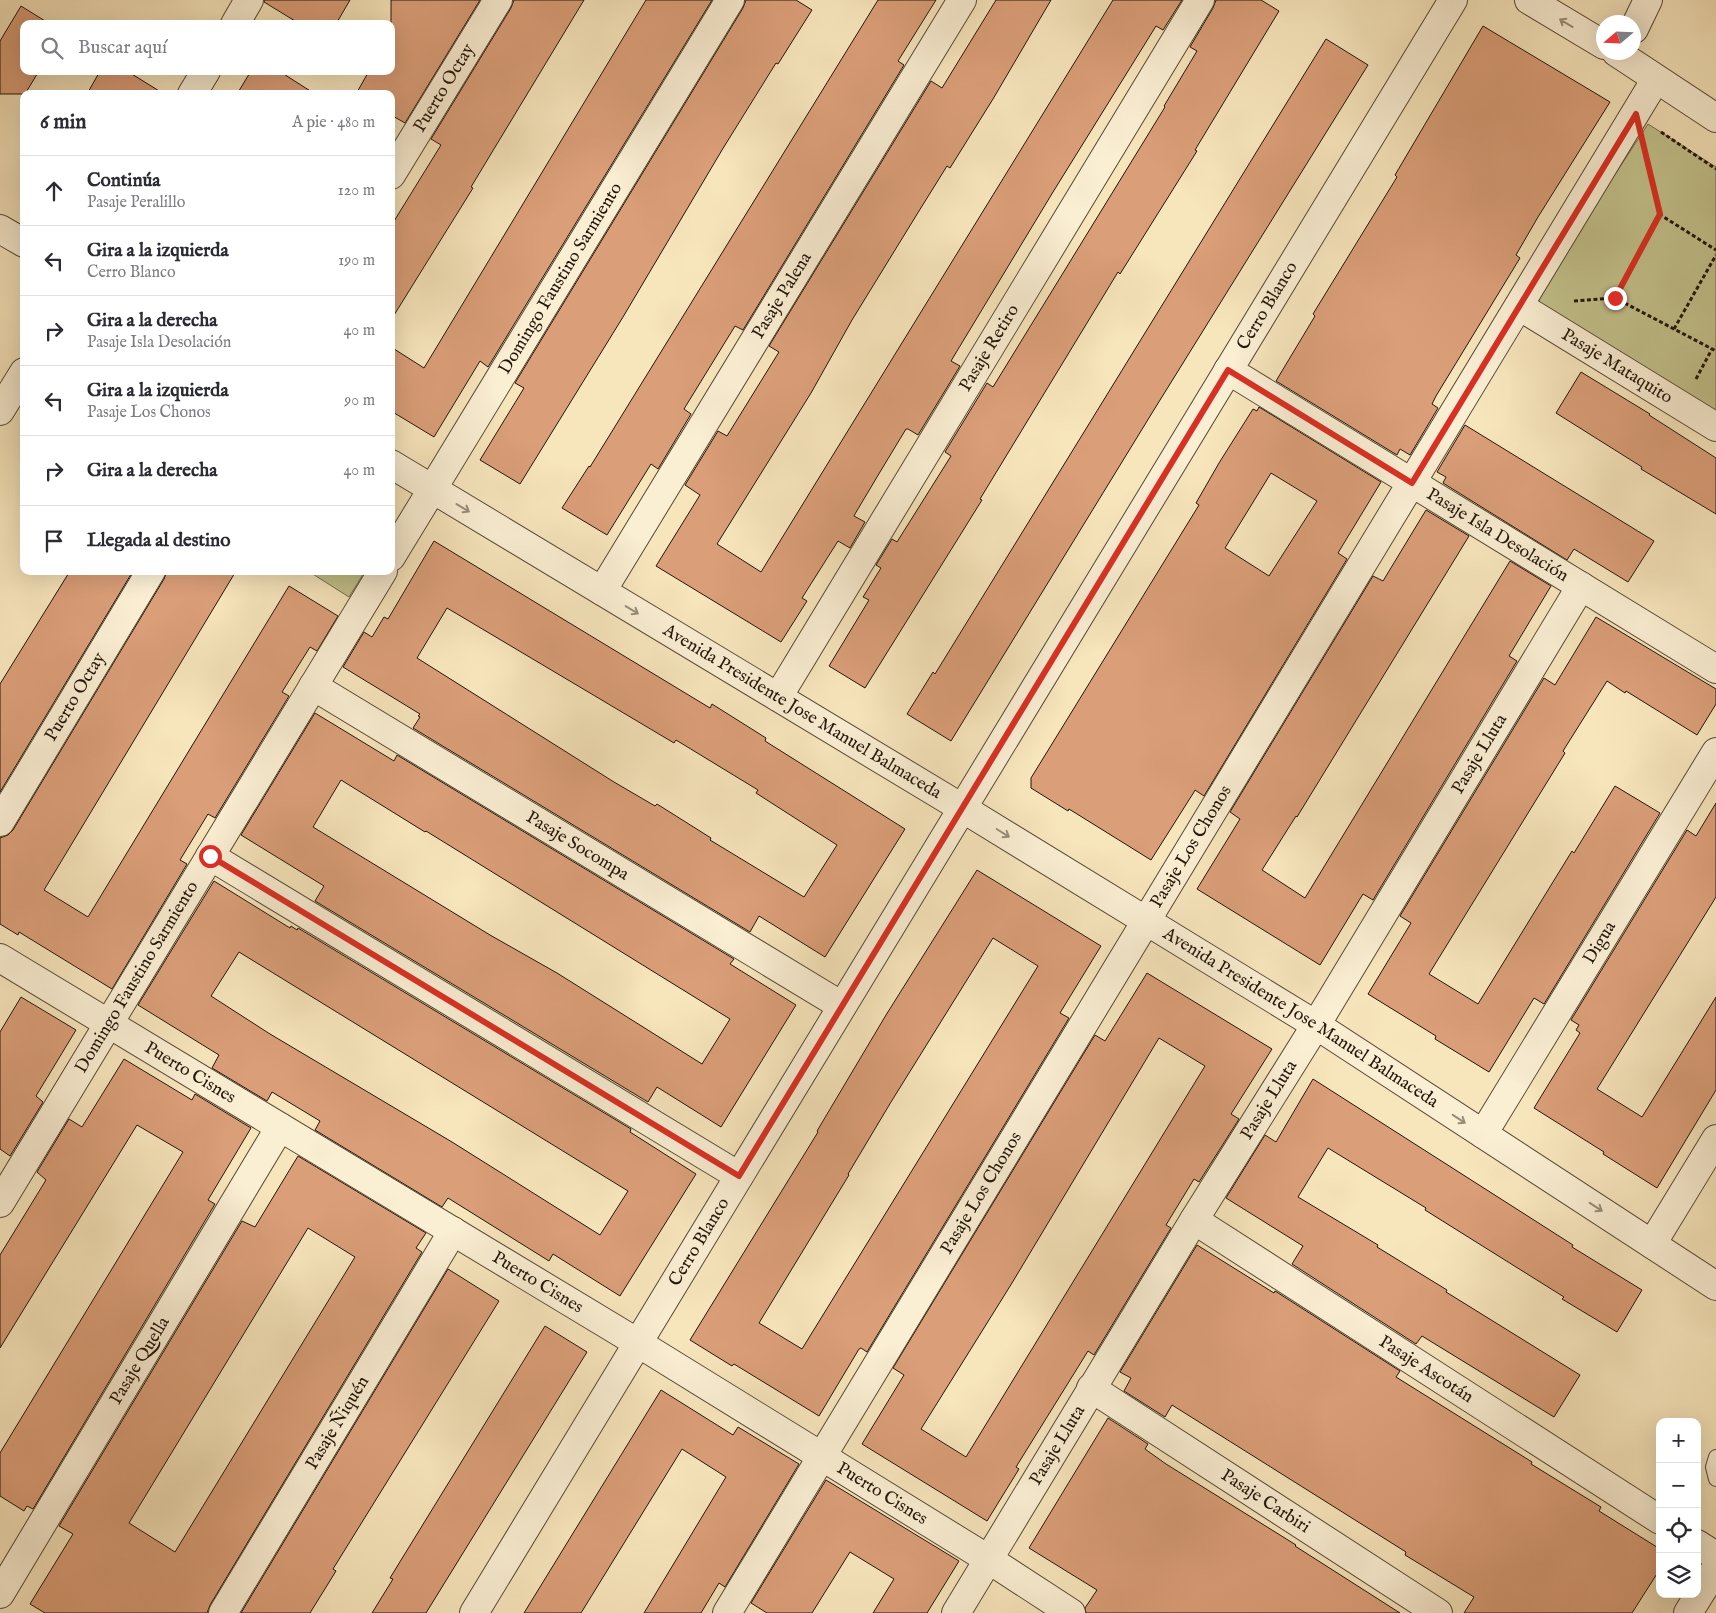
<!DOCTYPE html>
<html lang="es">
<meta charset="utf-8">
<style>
:root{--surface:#fff;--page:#f2f2f3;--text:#2b2b33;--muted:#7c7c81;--line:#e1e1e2}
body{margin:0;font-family:"IM FELL English",serif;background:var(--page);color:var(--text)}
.controls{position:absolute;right:15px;bottom:15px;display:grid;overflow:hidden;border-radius:10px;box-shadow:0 5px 20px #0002}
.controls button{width:45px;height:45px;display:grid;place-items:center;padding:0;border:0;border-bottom:1px solid var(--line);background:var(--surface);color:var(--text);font:25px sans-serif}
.compass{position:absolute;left:1596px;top:15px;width:45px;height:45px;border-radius:50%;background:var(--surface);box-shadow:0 5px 20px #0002;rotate:251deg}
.stop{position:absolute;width:15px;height:15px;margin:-11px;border:4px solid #d93025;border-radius:50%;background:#fff}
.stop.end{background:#d93025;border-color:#fff;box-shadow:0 1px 5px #0008}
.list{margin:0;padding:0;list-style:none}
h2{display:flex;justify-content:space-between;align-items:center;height:65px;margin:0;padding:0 20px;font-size:21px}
h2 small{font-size:16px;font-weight:400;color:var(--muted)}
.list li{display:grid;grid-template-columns:32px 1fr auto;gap:15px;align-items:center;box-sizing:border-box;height:70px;padding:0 20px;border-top:1px solid var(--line)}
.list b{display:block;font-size:19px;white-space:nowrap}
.list p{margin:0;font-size:16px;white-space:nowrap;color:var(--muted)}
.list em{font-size:16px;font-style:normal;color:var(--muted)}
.icon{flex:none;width:28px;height:28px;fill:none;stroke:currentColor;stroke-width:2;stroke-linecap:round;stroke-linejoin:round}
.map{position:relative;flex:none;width:1716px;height:1613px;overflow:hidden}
.search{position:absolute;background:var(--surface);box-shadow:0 5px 20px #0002;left:20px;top:20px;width:375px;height:55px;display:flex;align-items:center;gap:12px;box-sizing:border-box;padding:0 18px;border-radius:10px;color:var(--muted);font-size:19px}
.panel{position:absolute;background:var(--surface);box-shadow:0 5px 20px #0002;left:20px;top:90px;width:375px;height:485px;border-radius:10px}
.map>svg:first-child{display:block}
</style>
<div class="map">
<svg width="1716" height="1613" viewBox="0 0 1716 1613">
<rect width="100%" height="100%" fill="#f7e5bc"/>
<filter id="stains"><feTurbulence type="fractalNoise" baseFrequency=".004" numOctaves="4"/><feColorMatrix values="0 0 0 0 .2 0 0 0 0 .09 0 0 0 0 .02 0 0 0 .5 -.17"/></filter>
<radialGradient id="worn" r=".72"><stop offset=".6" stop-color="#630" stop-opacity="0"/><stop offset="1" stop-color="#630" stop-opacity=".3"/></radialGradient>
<g fill="#c3c28c" stroke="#736c4b">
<path d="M1648 124 1716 167V416L1541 308 1537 293Z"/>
<path d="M308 571H365L349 597Z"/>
</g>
<g fill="#da9e78" stroke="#23160a" fill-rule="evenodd">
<path d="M265 0H350L336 24H300L264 2Z"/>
<path d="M391 0H480L405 123 391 115V94H356L369 71H391Z"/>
<path d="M514 0H584L471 187 473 188 391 320V226L441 145 431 139 511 8Z"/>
<path d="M646 0H712L488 367 480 361 434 437 391 411V347L424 368Z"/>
<path d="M746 0H796L812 10 778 64 776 63 722 150 623 317 520 484 480 460 524 388 515 383 743 8Z"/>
<path d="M878 0H936L898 61 904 65 743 330 735 326 684 409 691 414 658 469 651 464 607 535 562 508 589 466 590 467Z"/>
<path d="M996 0H1051L993 99 950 168 947 166 919 211 852 320 811 393 717 544 761 572 1113 0H1182L1163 30 1156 26 1053 192 951 361 960 366 918 435 908 429H906L880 472 855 514 854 516 865 522 850 548 838 541 802 598 807 601 781 642 656 566 700 495 685 485 718 431 727 436 779 352 769 346 931 81 942 88Z"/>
<path d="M1216 0H1261L1279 11 1195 150 1197 151 1120 274 1118 272 980 499 982 500 865 688 829 666 869 600 863 597 881 568 876 565 892 539 897 542 951 456 945 452 987 383 993 387 1165 107 1164 106 1197 51 1190 47 1213 8Z"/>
<path d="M21 6 50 24H24V71H39L25 94H0V41Z"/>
<path d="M1483 26 1610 102 1538 217 1516 255 1520 258 1436 396 1432 404 1438 408 1410 455 1400 449 1397 455 1276 381 1315 316 1313 314 1397 177 1395 175Z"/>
<path d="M1326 39 1368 65 1152 413 951 741 907 714 933 672 935 674Z"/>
<path d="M100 71H127L164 94H87Z"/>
<path d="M251 71H279L315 94H237Z"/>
<path d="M1581 372 1650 414 1649 415 1716 458V514L1641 469 1642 467 1556 413Z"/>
<path d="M1259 407 1381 482 1338 553 1347 559 1204 796 1195 790 1194 792 1151 860 1069 809 1068 811 1031 788V778L1199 505 1196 503 1219 463 1253 409 1257 411ZM1271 473 1317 501 1269 576 1225 548Z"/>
<path d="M1465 425 1654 541 1628 582 1574 549 1567 560 1443 483 1446 477 1437 472Z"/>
<path d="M1426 510 1469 536 1297 817 1296 816 1262 870 1305 898 1510 561 1551 586 1509 656 1517 661 1373 900 1363 894 1320 965 1197 889 1240 819 1230 812 1373 576 1383 581Z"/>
<path d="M434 541 710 708 712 704 766 738 765 741 905 829 825 957 759 916 750 932 413 728 420 717 418 716 420 714 343 667 364 632 372 637 384 617 388 619ZM447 608 674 743 676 740 758 790 756 793 837 845 804 897 710 840 711 838 657 804 655 806 614 782 417 658Z"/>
<path d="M70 571H133L0 792V684Z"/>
<path d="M167 571H236L44 890 88 917 289 586 338 616 317 651 310 647 282 692 289 696 215 818 208 814 180 860 187 864 112 989 19 932 18 935 0 924V838L8 835 13 830 164 579Z"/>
<path d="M1596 617 1716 689V704L1697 735 1626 691 1625 693 1607 681 1563 751 1565 753 1429 974 1478 1004 1572 851 1574 853 1615 786 1660 813 1544 1004 1534 998 1489 1072 1435 1039 1436 1036 1368 994 1411 923 1400 916 1544 678 1555 685Z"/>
<path d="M315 713 394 761 397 755 734 959 730 964 796 1005 721 1127 657 1087 648 1102 315 901 324 886 241 835ZM341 780 425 832 426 831 730 1019 702 1064 557 973 490 935 313 827Z"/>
<path d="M1716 803V897L1597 1089 1642 1117 1716 997V1090L1657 1188 1603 1154 1604 1152 1534 1108 1580 1033 1576 1030 1579 1025 1571 1020 1687 830 1696 836Z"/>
<path d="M977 870 1101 946 1060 1013 1069 1018 867 1352 861 1348 859 1349 819 1416 734 1364 732 1366 690 1340 818 1132 817 1131 886 1015ZM993 938 1038 966 802 1349 759 1323 849 1175 848 1174 891 1102Z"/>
<path d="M214 881 290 928 291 926 297 930 298 928 631 1129 630 1132 696 1174 620 1296 553 1254 549 1261 448 1198 442 1207 315 1130 320 1121 272 1092 267 1101 212 1068 219 1055 138 1005ZM239 952 628 1191 600 1235 452 1142 270 1034 211 996Z"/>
<path d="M1147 973 1272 1049 1231 1114 1239 1119 1199 1182 1194 1179 1166 1225 1171 1228 1094 1355 1088 1351 1016 1467 1019 1469 987 1521 862 1444 904 1375 893 1368 1095 1035 1105 1041ZM1159 1038 1205 1066 966 1457 921 1429 1012 1283Z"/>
<path d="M21 997 76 1030 36 1096 43 1102 10 1156 0 1149V1032Z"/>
<path d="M124 1059 192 1100 195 1094 251 1128 208 1200 215 1204 33 1509 27 1506 24 1511 0 1496V1453L183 1152 137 1125 0 1348V1255L46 1180 37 1172 69 1119 82 1127Z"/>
<path d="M1313 1079 1573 1245 1572 1247 1642 1290 1617 1332 1562 1299 1564 1297 1425 1210 1426 1208 1328 1148 1298 1197 1378 1245 1377 1247 1447 1290 1446 1292 1580 1375 1554 1417 1422 1336 1416 1344 1292 1264 1303 1246 1226 1198 1265 1135 1276 1142Z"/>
<path d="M298 1156 426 1233 416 1248 422 1252 210 1605 207 1613H45L30 1604 73 1534 59 1526 242 1221 255 1227ZM308 1228 355 1257 175 1552 129 1523Z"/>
<path d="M1197 1245 1274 1293 1275 1291 1400 1371 1396 1377 1532 1462 1531 1464 1601 1507 1599 1511 1660 1549V1569L1632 1613H1464L1474 1597 1405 1555 1406 1552 1172 1405 1165 1417 1124 1391 1131 1378 1120 1372Z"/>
<path d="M448 1269 499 1301 333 1569 336 1571 310 1613H241Z"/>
<path d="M545 1326 587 1352 426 1613H372L393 1579 390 1578Z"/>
<path d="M661 1390 733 1435 738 1427 799 1464 725 1587 719 1583 701 1613H644L726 1477 682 1449 581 1613H524Z"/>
<path d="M1108 1418 1148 1444 1145 1449 1166 1464 1296 1545 1295 1546 1400 1613H1086L1085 1608 1097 1590 1029 1548Z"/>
<path d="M826 1480 959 1561 927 1613H873L894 1579 850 1552 812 1613H767L751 1603Z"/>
</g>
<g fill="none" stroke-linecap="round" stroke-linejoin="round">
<defs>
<path id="lane" d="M1716 1457 1713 1467 1716 1479"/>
<g id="street">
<path d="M1529 0 1604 45"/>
<path d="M235 24 249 0"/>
<path d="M1634 29 1648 0"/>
<path d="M1616 52 1716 118"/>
<path d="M192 94 206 71"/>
<path id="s1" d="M391 175 498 0"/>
<path d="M0 229 24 243"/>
<path id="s2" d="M1519 306 1716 427"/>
<path id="s3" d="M1228 370 1716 669"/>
<path d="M0 411 24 372"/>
<path id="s4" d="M391 464 962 808 1316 1025 1716 1286"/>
<path id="s5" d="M391 557 730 0"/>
<path id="s6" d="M602 591 962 0"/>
<path id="s7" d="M313 686 842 1006"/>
<path id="s8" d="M778 697 1200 0"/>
<path id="s9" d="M0 822 151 571"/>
<path d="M210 856 739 1176"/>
<path id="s10" d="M0 958 638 1343 988 1559 1071 1613"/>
<path id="s11" d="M1483 1134 1716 752"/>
<path id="s12" d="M0 1203 383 571"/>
<path id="s13" d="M1194 1220 1660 1520"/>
<path d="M1652 1244 1716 1139"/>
<path id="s14" d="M1091 1388 1438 1613"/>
<path d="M1697 1544 1716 1556"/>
<path id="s15" d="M0 1594 280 1127"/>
<path id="s16" d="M223 1613 453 1231"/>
<path id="s17" d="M474 1613 1453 0"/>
<path id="s18" d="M727 1613 1656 79"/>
<path id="s19" d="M956 1613 1194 1220 1316 1025 1581 586"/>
<path d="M1688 1613 1716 1568"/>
</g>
</defs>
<use href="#lane" stroke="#584a36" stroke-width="16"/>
<use href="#street" stroke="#584a36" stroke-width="30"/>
<g stroke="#23160a" stroke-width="3" stroke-dasharray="4 2.5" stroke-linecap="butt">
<path d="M1661 132 1716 169"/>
<path d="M1659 214 1716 250"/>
<path d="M1615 297 1659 214 1646 156"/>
<path d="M1574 301 1615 298 1716 351"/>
<path d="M1674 329 1716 255"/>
<path d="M1696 379 1712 349"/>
</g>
<use href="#lane" stroke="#faeed3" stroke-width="14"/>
<use href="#street" stroke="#faeed3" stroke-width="28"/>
</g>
<defs><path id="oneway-shaft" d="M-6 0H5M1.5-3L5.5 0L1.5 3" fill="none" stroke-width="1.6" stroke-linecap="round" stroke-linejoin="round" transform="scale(1.25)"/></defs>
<g stroke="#998d79">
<use href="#oneway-shaft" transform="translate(1566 23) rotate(-149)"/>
<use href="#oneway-shaft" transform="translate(463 508) rotate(31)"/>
<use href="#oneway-shaft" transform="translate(632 610) rotate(31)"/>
<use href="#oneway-shaft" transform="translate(1003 833) rotate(32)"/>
<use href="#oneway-shaft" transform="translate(1459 1119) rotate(33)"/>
<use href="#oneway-shaft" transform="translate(1596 1207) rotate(33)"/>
</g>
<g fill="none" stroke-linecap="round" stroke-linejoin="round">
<path stroke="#d93025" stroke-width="6" d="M210 856 739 1176 1228 370 1412 483 1636 114 1660 214 1615 298"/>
</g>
<g text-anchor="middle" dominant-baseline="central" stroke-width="5" stroke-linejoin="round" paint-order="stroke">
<g font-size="18" fill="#23160a" stroke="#faeed3">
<text stroke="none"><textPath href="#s1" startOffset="102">Puerto Octay</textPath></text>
<text stroke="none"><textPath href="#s5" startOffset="326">Domingo Faustino Sarmiento</textPath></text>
<text stroke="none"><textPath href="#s6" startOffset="346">Pasaje Palena</textPath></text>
<text stroke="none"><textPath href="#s17" startOffset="1529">Cerro Blanco</textPath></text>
<text stroke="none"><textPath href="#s8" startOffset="408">Pasaje Retiro</textPath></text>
<text stroke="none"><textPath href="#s2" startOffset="115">Pasaje Mataquito</textPath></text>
<text stroke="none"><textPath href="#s3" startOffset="316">Pasaje Isla Desolación</textPath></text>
<text stroke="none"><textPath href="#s9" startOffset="146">Puerto Octay</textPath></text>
<text stroke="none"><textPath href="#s4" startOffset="480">Avenida Presidente Jose Manuel Balmaceda</textPath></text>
<text stroke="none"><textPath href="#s19" startOffset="1006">Pasaje Lluta</textPath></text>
<text stroke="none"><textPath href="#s7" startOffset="309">Pasaje Socompa</textPath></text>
<text stroke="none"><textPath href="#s18" startOffset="896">Pasaje Los Chonos</textPath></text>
<text stroke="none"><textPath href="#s11" startOffset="224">Digua</textPath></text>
<text stroke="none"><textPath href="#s12" startOffset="264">Domingo Faustino Sarmiento</textPath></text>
<text stroke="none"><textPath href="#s4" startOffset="1065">Avenida Presidente Jose Manuel Balmaceda</textPath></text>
<text stroke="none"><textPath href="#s10" startOffset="222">Puerto Cisnes</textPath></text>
<text stroke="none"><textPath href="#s19" startOffset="601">Pasaje Lluta</textPath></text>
<text stroke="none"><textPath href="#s18" startOffset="491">Pasaje Los Chonos</textPath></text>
<text stroke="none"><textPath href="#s17" startOffset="434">Cerro Blanco</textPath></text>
<text stroke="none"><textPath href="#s10" startOffset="628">Puerto Cisnes</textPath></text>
<text stroke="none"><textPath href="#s15" startOffset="272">Pasaje Quella</textPath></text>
<text stroke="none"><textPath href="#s13" startOffset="276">Pasaje Ascotán</textPath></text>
<text stroke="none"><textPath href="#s16" startOffset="222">Pasaje Ñiquén</textPath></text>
<text stroke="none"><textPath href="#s19" startOffset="196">Pasaje Lluta</textPath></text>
<text stroke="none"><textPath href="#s10" startOffset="1032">Puerto Cisnes</textPath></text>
<text stroke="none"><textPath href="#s14" startOffset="208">Pasaje Carbiri</textPath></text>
</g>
</g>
<rect width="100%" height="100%" filter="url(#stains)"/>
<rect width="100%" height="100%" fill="url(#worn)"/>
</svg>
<div class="controls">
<button>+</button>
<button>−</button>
<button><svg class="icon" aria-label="locate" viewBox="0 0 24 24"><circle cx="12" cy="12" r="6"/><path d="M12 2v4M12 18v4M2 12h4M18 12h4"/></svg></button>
<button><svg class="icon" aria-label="layers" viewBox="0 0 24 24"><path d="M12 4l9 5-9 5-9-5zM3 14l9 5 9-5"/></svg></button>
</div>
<svg class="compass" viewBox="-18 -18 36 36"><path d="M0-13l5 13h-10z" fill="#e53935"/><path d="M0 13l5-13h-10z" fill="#7c7c81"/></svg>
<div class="stop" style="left:210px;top:856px"></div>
<div class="stop end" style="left:1615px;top:298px"></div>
<div class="search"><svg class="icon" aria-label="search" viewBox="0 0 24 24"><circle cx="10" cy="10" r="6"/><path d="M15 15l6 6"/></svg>Buscar aquí</div>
<section class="panel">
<h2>6 min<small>A pie · 480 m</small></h2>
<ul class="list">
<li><svg class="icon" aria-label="ahead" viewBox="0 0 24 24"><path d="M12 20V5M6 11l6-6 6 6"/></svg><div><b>Continúa</b><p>Pasaje Peralillo</p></div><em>120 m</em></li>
<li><svg class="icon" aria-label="left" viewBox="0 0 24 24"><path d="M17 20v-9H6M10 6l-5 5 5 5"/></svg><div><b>Gira a la izquierda</b><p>Cerro Blanco</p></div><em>190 m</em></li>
<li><svg class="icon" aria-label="right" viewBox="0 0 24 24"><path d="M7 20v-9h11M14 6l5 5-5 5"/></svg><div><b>Gira a la derecha</b><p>Pasaje Isla Desolación</p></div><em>40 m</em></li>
<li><svg class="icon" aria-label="left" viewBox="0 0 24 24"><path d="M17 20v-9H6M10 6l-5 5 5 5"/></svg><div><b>Gira a la izquierda</b><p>Pasaje Los Chonos</p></div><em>90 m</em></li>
<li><svg class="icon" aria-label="right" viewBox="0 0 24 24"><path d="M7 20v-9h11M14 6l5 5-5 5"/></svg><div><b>Gira a la derecha</b></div><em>40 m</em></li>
<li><svg class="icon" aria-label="arrive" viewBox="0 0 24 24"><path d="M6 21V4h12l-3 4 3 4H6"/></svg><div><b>Llegada al destino</b></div></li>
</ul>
</section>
</div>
